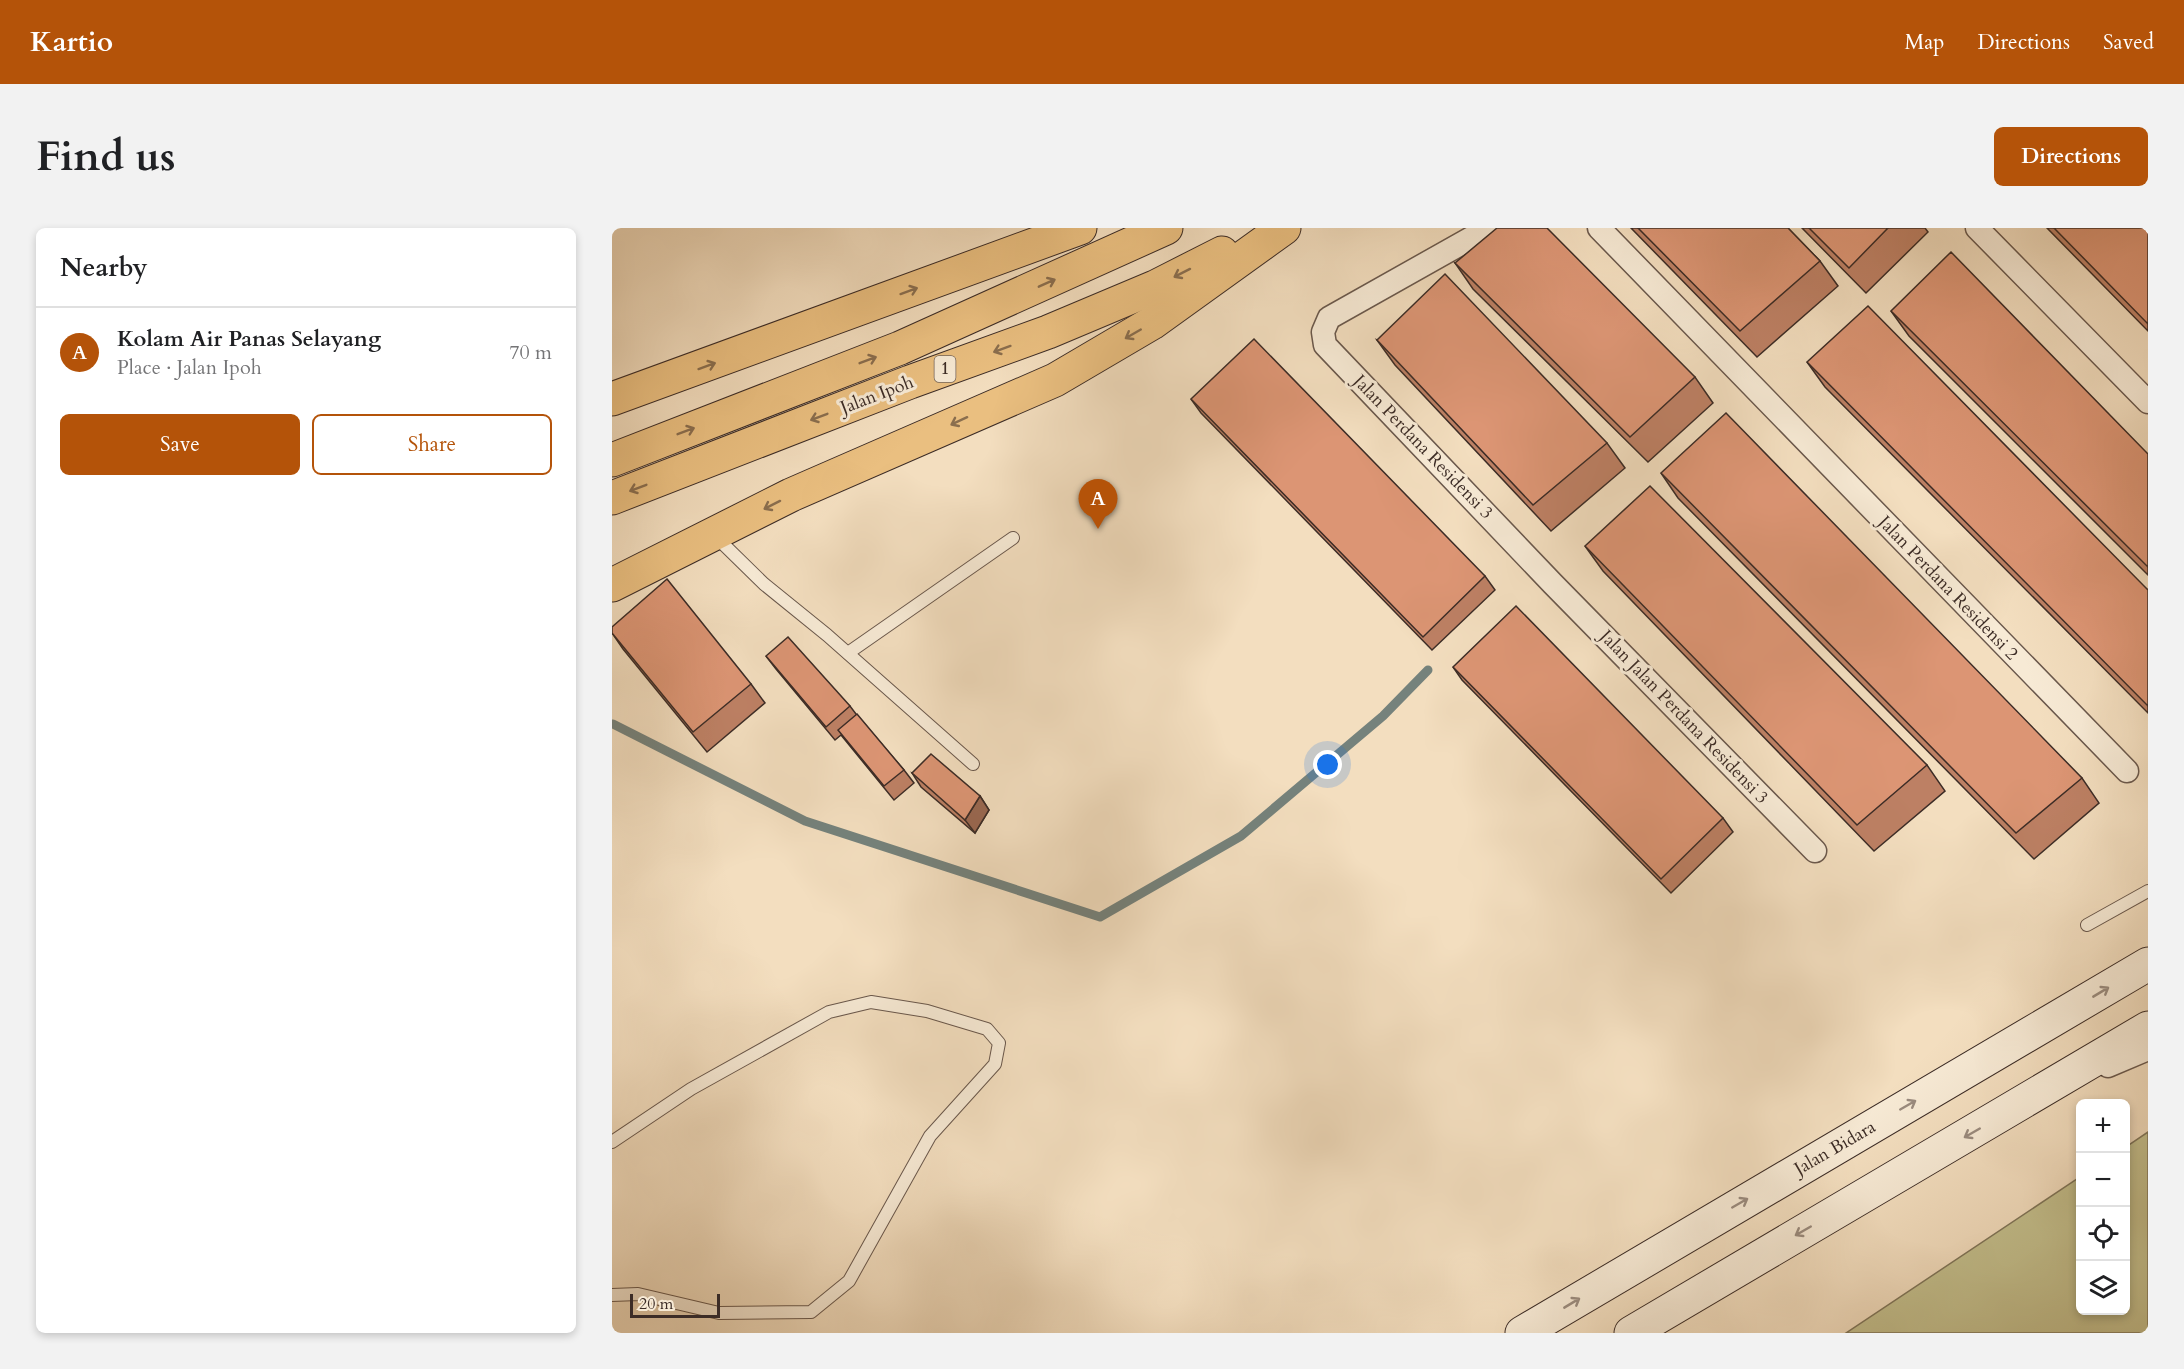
<!DOCTYPE html>
<meta charset="utf-8">
<style>
:root{--surface:#fff;--page:#f2f2f2;--text:#202124;--muted:#757577;--line:#e0e0e0;--accent:#b45309}
body{margin:0;font-family:Cardo,serif;background:var(--page);color:var(--text)}
.controls{position:absolute;right:18px;bottom:18px;display:grid;overflow:hidden;border-radius:9px;box-shadow:0 3px 9px #0003}
.controls button{width:54px;height:54px;display:grid;place-items:center;padding:0;border:0;border-bottom:2px solid var(--line);background:var(--surface);color:var(--text);font:30px sans-serif}
.scale{position:absolute;left:18px;bottom:15px;width:90px;box-sizing:border-box;padding-left:6px;border:3px solid #3c2c26;border-top:0;font-size:16px;line-height:21px;white-space:nowrap;color:#3c2c26;-webkit-text-stroke:4px #f7ead5;paint-order:stroke}
.you{position:absolute;left:716px;top:537px;width:21px;height:21px;margin:-15px;border:4px solid #fff;border-radius:50%;background:#1a73e8;box-shadow:0 0 0 9px #1a73e833}
.badge{display:grid;place-items:center;width:39px;height:39px;border-radius:50%;background:var(--accent);color:#fff;font-size:20px;font-weight:700}
.pin{position:absolute;translate:-50% -50px;filter:drop-shadow(0 2px 3px #0008)}
.pin::after{content:'';position:absolute;top:32px;width:21px;height:18px;background:inherit;clip-path:polygon(0 0,100% 0,50% 100%)}
.list{margin:0;padding:0;list-style:none}
h2{display:flex;justify-content:space-between;align-items:center;height:78px;margin:0;padding:0 24px;font-size:26px}
h2 small{font-size:20px;font-weight:400;color:var(--muted)}
.list li{display:grid;grid-template-columns:39px 1fr auto;gap:18px;align-items:center;box-sizing:border-box;height:90px;padding:0 24px;border-top:2px solid var(--line)}
.list b{display:block;font-size:22px;white-space:nowrap}
.list p{margin:0;font-size:20px;white-space:nowrap;color:var(--muted)}
.list em{font-size:20px;font-style:normal;color:var(--muted)}
.actions{display:flex;gap:12px;padding:18px 24px}
.actions a{flex:1;padding:14px 0;border:2px solid var(--accent);border-radius:9px;text-align:center;font-size:21px;color:var(--accent)}
.actions .main{background:var(--accent);color:#fff}
.icon{flex:none;width:33px;height:33px;fill:none;stroke:currentColor;stroke-width:2;stroke-linecap:round;stroke-linejoin:round}
.map{position:relative;flex:none;width:1536px;height:1105px;overflow:hidden;border-radius:9px}
header{display:flex;align-items:center;gap:36px;box-sizing:border-box;height:84px;padding:0 30px;background:var(--accent);color:#fff}
header strong{font-size:28px}
nav{display:flex;gap:33px;margin-inline-start:auto;font-size:21px}
.intro{display:flex;align-items:center;justify-content:space-between;box-sizing:border-box;height:144px;padding:0 36px}
h1{margin:0;font-size:42px}
.button{padding:15px 27px;border-radius:9px;background:var(--accent);color:#fff;font-size:21px;font-weight:700}
main{display:flex;gap:36px;padding:0 36px}
aside{flex:1;background:var(--surface);border-radius:9px;box-shadow:0 3px 9px #0003}
.map>svg:first-child{display:block}
</style>
<header>
<strong>Kartio</strong>
<nav><a>Map</a><a>Directions</a><a>Saved</a></nav>
</header>
<div class="intro"><h1>Find us</h1><a class="button">Directions</a></div>
<main>
<aside>
<h2>Nearby<small></small></h2>
<ul class="list">
<li><span class="badge">A</span><div><b>Kolam Air Panas Selayang</b><p>Place · Jalan Ipoh</p></div><em>70 m</em></li>
</ul>
<div class="actions"><a class="main">Save</a><a>Share</a></div>
</aside>
<div class="map">
<svg width="1536" height="1105" viewBox="0 0 1536 1105">
<rect width="100%" height="100%" fill="#f3debf"/>
<filter id="stains"><feTurbulence type="fractalNoise" baseFrequency=".00333" numOctaves="4"/><feColorMatrix values="0 0 0 0 .2 0 0 0 0 .09 0 0 0 0 .02 0 0 0 .5 -.17"/></filter>
<radialGradient id="worn" r=".72"><stop offset=".6" stop-color="#630" stop-opacity="0"/><stop offset="1" stop-color="#630" stop-opacity=".3"/></radialGradient>
<path fill="#c3bf8d" stroke="#80765a" stroke-width="1.5" d="M1536 904V1105H1234L1468 949V1082H1514V919Z"/>
<g fill="none" stroke-linecap="round" stroke-linejoin="round">
<path stroke="#75827c" stroke-width="9" d="M1 496 193 593 488 689 629 608 771 488 816 442"/>
<defs>
<g id="service">
<path d="M103 308 152 356 215 407 361 536"/>
<path d="M236 425 401 310"/>
<path d="M1475 697 1536 663"/>
<path d="M0 914 79 861 217 784 259 774 315 783 375 801 387 815 383 836 318 908 237 1053 199 1084 107 1085 26 1066 0 1067"/>
</g>
<g id="minor">
<path d="M877 0 717 90 711 104 713 117 941 356 1203 623"/>
<path d="M987 0 1515 543"/>
<path d="M1365 0 1536 174"/>
<path d="M1496 838 1536 821"/>
</g>
<g id="secondary">
<path d="M910 1105 1536 736"/>
<path d="M1019 1105 1536 800"/>
</g>
<g id="trunk">
<path d="M0 171 468 0"/>
<path d="M0 232 288 120 554 0"/>
<path d="M0 270 298 154 436 104 543 59 610 25"/>
<path d="M0 357 179 267 443 152 540 95 672 0"/>
</g>
</defs>
<use href="#service" stroke="#6a584c" stroke-width="14"/>
<use href="#minor" stroke="#6a584c" stroke-width="25"/>
<use href="#secondary" stroke="#3c2c26" stroke-width="35"/>
<use href="#trunk" stroke="#3c2c26" stroke-width="35"/>
<use href="#service" stroke="#f7ead5" stroke-width="12"/>
<use href="#minor" stroke="#f7ead5" stroke-width="22"/>
<use href="#secondary" stroke="#f7ead5" stroke-width="33"/>
<use href="#trunk" stroke="#eabf80" stroke-width="33"/>
</g>
<g fill="#bd8064" stroke="#3c2c26" stroke-width="1.5">
<path d="M1019 0H1176L1208 33 1226 58 1145 129Z"/>
<path d="M1190 0H1313L1316 4 1254 65Z"/>
<path d="M1435 0H1536V103Z"/>
<path d="M843 35 1083 149 1101 175 1036 234 861 61Z"/>
<path d="M1279 83 1536 226V347L1297 108Z"/>
<path d="M765 112 995 215 1013 240 939 303 783 137Z"/>
<path d="M1195 134 1536 362V485L1213 159Z"/>
<path d="M579 171 873 348 883 362 820 422 589 185Z"/>
<path d="M1049 245 1470 550 1487 575 1422 631 1066 270Z"/>
<path d="M973 318 1315 537 1333 563 1262 623 991 343Z"/>
<path d="M0 405 139 456 153 475 95 524 11 421Z"/>
<path d="M154 428 238 478 244 486 292 542 302 555 282 572 229 507 223 512 164 441Z"/>
<path d="M841 439 1111 590 1121 604 1059 665 850 452Z"/>
<path d="M300 545 368 568 377 582 363 605 309 559Z"/>
</g>
<path fill="#9a6851" stroke="#3c2c26" stroke-width="1.5" d="M368 568 377 582 363 605 353 592Z"/>
<g fill="#dc9574" stroke="#3c2c26" stroke-width="1.5">
<path d="M885 0H935L1083 149 1018 209 843 35Z"/>
<path d="M1026 0H1176L1208 33 1128 103Z"/>
<path d="M1197 0H1276L1237 40Z"/>
<path d="M1442 0H1536V96Z"/>
<path d="M1339 24 1536 226V339L1279 83Z"/>
<path d="M833 46 995 215 921 277 765 112Z"/>
<path d="M1256 78 1536 362V478L1195 134Z"/>
<path d="M642 111 873 348 811 409 579 171Z"/>
<path d="M1114 185 1470 550 1404 605 1049 245Z"/>
<path d="M1038 258 1315 537 1245 597 973 318Z"/>
<path d="M55 351 139 456 81 504 0 405V399Z"/>
<path d="M904 378 1111 590 1049 651 841 439Z"/>
<path d="M176 409 238 478 214 499 154 428Z"/>
<path d="M245 486 292 542 272 558 226 502Z"/>
<path d="M319 526 368 568 353 592 300 545Z"/>
</g>
<defs><path id="oneway-shaft" d="M-6 0H5M1.5-3L5.5 0L1.5 3" fill="none" stroke-width="1.6" stroke-linecap="round" stroke-linejoin="round" transform="scale(1.5)"/></defs>
<g stroke="#8a6e4e">
<use href="#oneway-shaft" transform="translate(570 45) rotate(153)"/>
<use href="#oneway-shaft" transform="translate(435 55) rotate(-24)"/>
<use href="#oneway-shaft" transform="translate(297 63) rotate(-20)"/>
<use href="#oneway-shaft" transform="translate(521 106) rotate(150)"/>
<use href="#oneway-shaft" transform="translate(390 121) rotate(160)"/>
<use href="#oneway-shaft" transform="translate(256 132) rotate(-21)"/>
<use href="#oneway-shaft" transform="translate(95 138) rotate(-20)"/>
<use href="#oneway-shaft" transform="translate(207 189) rotate(159)"/>
<use href="#oneway-shaft" transform="translate(347 193) rotate(155)"/>
<use href="#oneway-shaft" transform="translate(74 203) rotate(-21)"/>
<use href="#oneway-shaft" transform="translate(26 260) rotate(159)"/>
<use href="#oneway-shaft" transform="translate(160 277) rotate(153)"/>
</g>
<g stroke="#9a8b7e">
<use href="#oneway-shaft" transform="translate(1489 764) rotate(-31)"/>
<use href="#oneway-shaft" transform="translate(1296 877) rotate(-30)"/>
<use href="#oneway-shaft" transform="translate(1360 905) rotate(150)"/>
<use href="#oneway-shaft" transform="translate(1128 975) rotate(-30)"/>
<use href="#oneway-shaft" transform="translate(1191 1003) rotate(150)"/>
<use href="#oneway-shaft" transform="translate(960 1075) rotate(-31)"/>
</g>
<g text-anchor="middle" dominant-baseline="central" stroke-width="6" stroke-linejoin="round" paint-order="stroke">
<rect fill="#f7ead5" stroke="#74655a" stroke-width="1.5" x="322.5" y="128" width="21" height="26" rx="4.5"/>
<g font-size="16" font-weight="bold" fill="#3c2c26">
<text x="333" y="141">1</text>
</g>
<g font-size="18" fill="#3c2c26" stroke="#f7ead5">
<text transform="translate(265 167) rotate(-21)">Jalan Ipoh</text>
<text transform="translate(811 219) rotate(46)">Jalan Perdana Residensi 3</text>
<text transform="translate(1336 360) rotate(46)">Jalan Perdana Residensi 2</text>
<text transform="translate(1072 489) rotate(46)">Jalan Jalan Perdana Residensi 3</text>
<text transform="translate(1223 920) rotate(-30)">Jalan Bidara</text>
</g>
</g>
<rect width="100%" height="100%" filter="url(#stains)"/>
<rect width="100%" height="100%" fill="url(#worn)"/>
</svg>
<div class="controls">
<button>+</button>
<button>−</button>
<button><svg class="icon" aria-label="locate" viewBox="0 0 24 24"><circle cx="12" cy="12" r="6"/><path d="M12 2v4M12 18v4M2 12h4M18 12h4"/></svg></button>
<button><svg class="icon" aria-label="layers" viewBox="0 0 24 24"><path d="M12 4l9 5-9 5-9-5zM3 14l9 5 9-5"/></svg></button>
</div>
<div class="scale">20 m</div>
<div class="you"></div>
<div class="pin badge" style="left:486px;top:301px">A</div>
</div>
</main>
